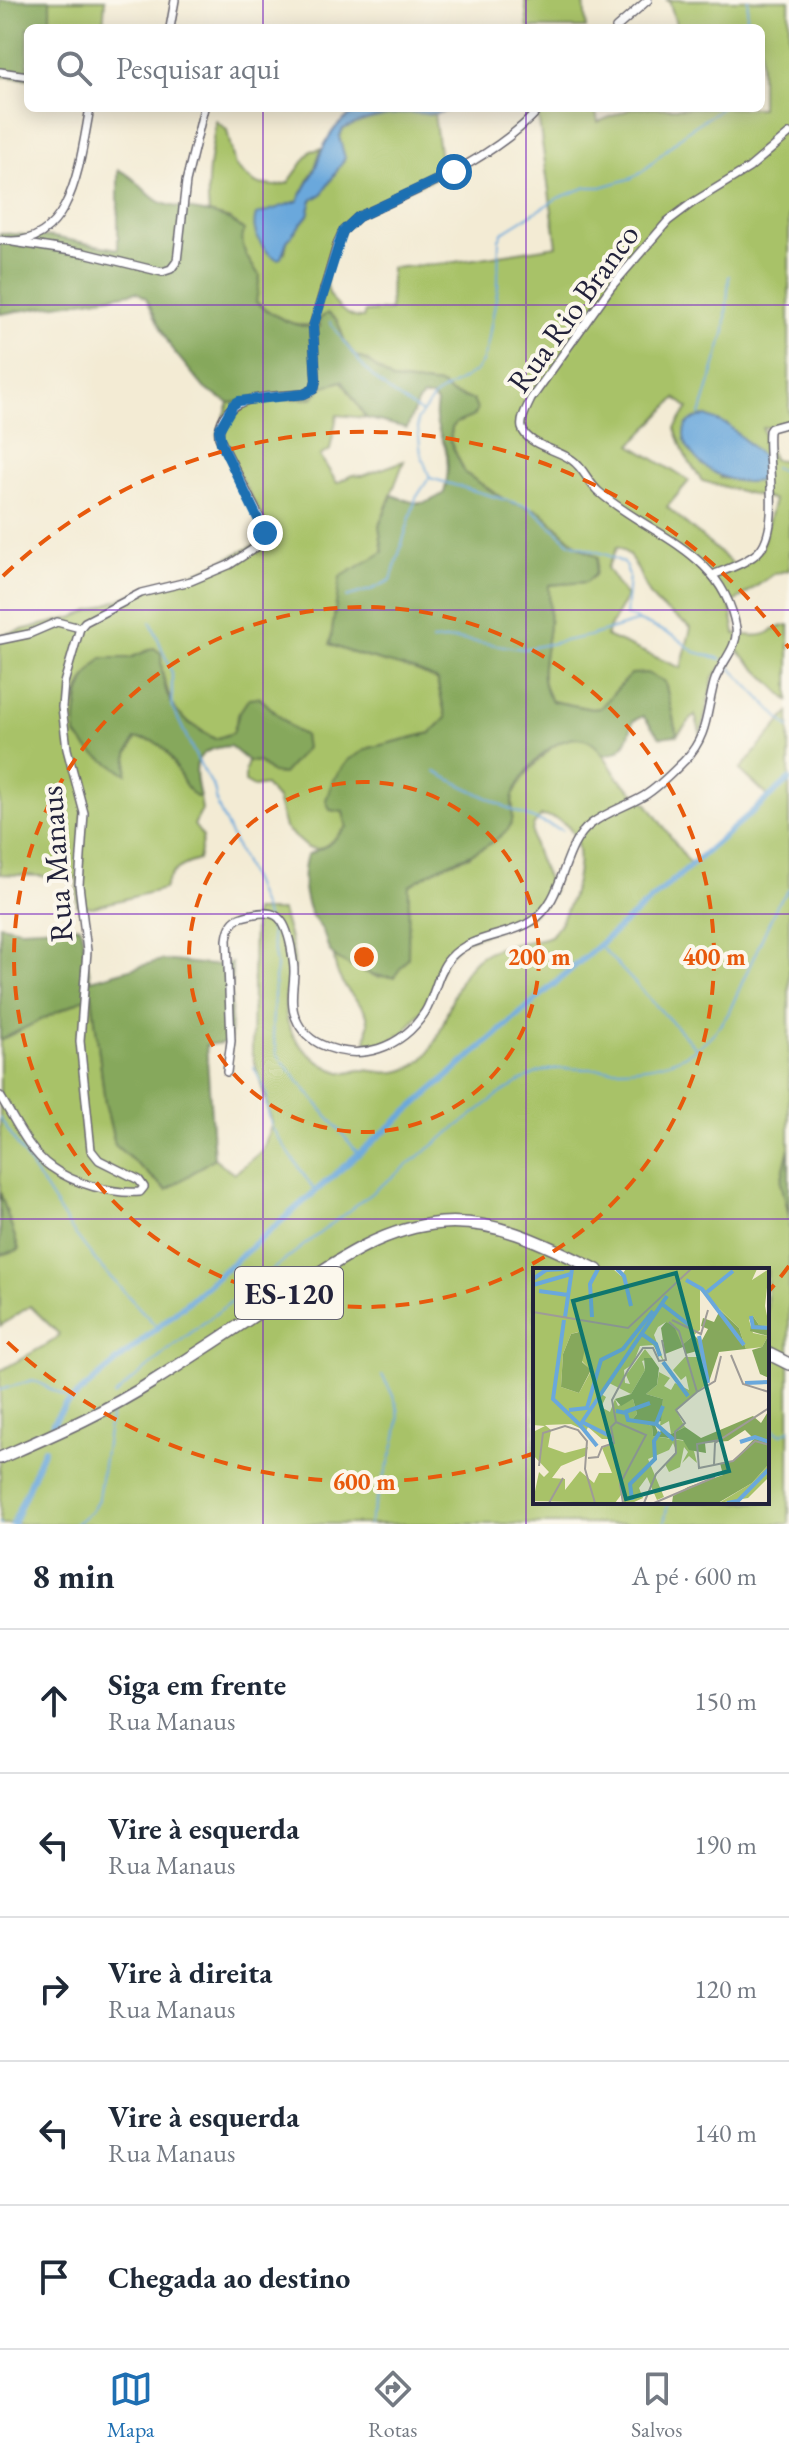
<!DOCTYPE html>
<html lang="pt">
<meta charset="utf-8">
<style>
:root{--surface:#fff;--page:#f2f2f3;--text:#1f2937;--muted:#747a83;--line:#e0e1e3;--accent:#1f6fb2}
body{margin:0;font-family:"EB Garamond",serif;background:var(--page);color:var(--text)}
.stop{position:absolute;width:24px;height:24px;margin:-18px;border:6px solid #1f6fb2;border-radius:50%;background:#fff}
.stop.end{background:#1f6fb2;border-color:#fff;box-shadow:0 2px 8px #0008}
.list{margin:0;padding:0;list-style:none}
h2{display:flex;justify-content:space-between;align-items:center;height:104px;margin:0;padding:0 32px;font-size:34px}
h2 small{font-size:26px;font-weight:400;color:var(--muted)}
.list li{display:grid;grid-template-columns:52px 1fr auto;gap:24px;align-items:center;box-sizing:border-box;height:144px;padding:0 32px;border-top:2px solid var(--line)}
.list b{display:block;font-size:30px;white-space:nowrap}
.list p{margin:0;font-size:26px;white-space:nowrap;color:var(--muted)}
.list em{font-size:26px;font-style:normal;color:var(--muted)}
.icon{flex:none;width:44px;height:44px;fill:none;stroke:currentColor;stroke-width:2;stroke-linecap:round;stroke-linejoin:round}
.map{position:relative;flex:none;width:789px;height:1524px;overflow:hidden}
.search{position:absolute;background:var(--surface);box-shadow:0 4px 20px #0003;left:24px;right:24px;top:24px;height:88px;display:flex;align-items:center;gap:20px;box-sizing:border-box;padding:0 28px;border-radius:12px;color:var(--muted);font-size:30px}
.sheet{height:824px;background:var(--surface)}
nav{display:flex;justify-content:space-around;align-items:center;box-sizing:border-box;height:112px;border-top:2px solid var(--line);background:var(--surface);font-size:22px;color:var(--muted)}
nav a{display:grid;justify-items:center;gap:4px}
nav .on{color:var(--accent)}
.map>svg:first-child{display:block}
</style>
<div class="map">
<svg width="789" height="1524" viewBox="0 0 789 1524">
<rect width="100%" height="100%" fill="#fbf7ec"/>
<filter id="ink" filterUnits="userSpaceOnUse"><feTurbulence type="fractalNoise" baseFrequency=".0125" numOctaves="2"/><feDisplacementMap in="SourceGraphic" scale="16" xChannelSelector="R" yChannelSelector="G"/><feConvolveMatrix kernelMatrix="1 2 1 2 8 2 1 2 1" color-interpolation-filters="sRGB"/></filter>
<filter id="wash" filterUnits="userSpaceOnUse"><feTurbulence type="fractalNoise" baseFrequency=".006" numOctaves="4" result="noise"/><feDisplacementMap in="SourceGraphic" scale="32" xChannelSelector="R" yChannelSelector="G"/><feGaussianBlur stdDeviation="1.8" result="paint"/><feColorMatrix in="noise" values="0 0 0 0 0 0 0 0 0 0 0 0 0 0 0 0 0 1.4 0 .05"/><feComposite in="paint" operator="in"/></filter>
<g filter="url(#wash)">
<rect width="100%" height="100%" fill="#f3ebd4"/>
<g fill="#a8c268" stroke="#657252" stroke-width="2" fill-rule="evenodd">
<path d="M50 0H105L103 28H50Z"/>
<path d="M525 0H584L586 28H528Z"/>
<path d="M667 0H789V424L762 428 773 459 789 461V570L774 574 730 605 735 634C745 635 760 638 770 632 779 628 778 626 789 625V701L736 649 713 678 701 735 695 715 677 735 665 682 619 689 600 708 592 709 552 701C534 676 547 653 549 625 550 612 549 598 549 585L586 582 595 575 598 557 579 547 540 511 505 500 465 473 450 441 452 428 456 423 474 416 477 410 473 400 450 393 442 385 392 380 366 360 355 356 345 342 337 320C304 333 282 322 255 301L260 276 248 260 231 219 209 213C205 181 211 153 216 121L227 130 235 166 247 177 257 184 276 186 288 183 311 151 321 149 315 168 298 201 256 216 285 252 287 241 308 215 312 200 322 194 345 158 339 137 343 129C369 117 406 107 434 114L442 175C398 195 331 211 327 269 326 279 326 290 332 299 339 309 351 319 363 318L365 312 390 310 391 268 448 263 557 246 537 108H595L598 122 633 108H761V28H677L670 3ZM676 398 688 408 675 428 685 455 702 481 774 500 761 549 734 565 667 507 689 481 631 445ZM728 425 765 460 757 481 720 478ZM617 547C637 556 639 578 650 595 659 609 678 617 691 628L681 668 606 636C611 622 620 611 626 597L607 568Z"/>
<path d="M342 381 366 418 337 415 330 450 320 456 337 483 352 475 362 476 404 461 379 526 383 552 330 644C364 661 406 662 437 681L446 718 431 733 370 748 348 760 343 812 347 827 328 844 319 849 308 848 285 828 277 799 265 785 254 787 245 782V771L248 761 259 762 272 773 304 735 294 730 259 697 239 713 233 733 215 739 175 713 154 648 130 658 102 659C90 670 74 690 77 708 78 719 117 761 127 773L128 754 136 739C175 736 173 778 196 797H200L202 810 194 825 203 837 198 860C180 866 170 871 164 889L93 907 77 905V878L0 874V635L75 617 165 581 201 571 259 543 268 527 217 436 229 403 262 399H312L322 387Z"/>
<path d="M789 712V1148L781 1182 789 1216V1524H0V1371L56 1339 59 1334 30 1306 0 1326V1255L19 1249 0 1192V1040L92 995 105 1103 115 1145 167 1190 214 1158 234 1174 263 1150 272 1123 252 1053 254 911H282C285 923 296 954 294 965 294 969 291 972 290 976 284 995 283 1017 293 1035 302 1051 328 1072 347 1073 351 1073 355 1071 359 1070 371 1069 383 1074 395 1072 447 1066 441 997 472 964 491 942 526 945 551 936 576 906 602 819 541 816 538 820 534 823 533 827 528 841 547 878 554 890L546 902 526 919 462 942 447 957 421 1012 404 1033 376 1048 366 1041C367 1035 369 1027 368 1021 367 1001 337 993 334 957L379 978 408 919V886L440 867 470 856 513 809 512 797 522 779 537 762 557 742 580 736 597 744 618 778 648 805 690 864 768 796 740 770ZM535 1270H767V1502H535Z"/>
</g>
<g fill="#86a85c" stroke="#54654c" stroke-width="2">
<path d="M0 0H50V28H28V79L0 76Z"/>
<path d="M118 170C136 175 146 197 162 203 190 213 221 209 244 230 238 247 250 263 260 276L256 302C273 316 296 329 320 327V318L328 313 337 320 345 342 355 356 366 360 392 380 442 385 450 393 473 400 477 410 474 416 456 423 452 428 450 441 465 473 505 500 540 511 579 547 598 557 595 575 586 582 549 585C549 599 550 612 549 625 547 653 534 677 552 701L592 709 600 708 631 674 647 673 665 682 677 735 660 737 643 716 633 721C628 740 626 753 603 755 579 717 538 752 521 780 519 784 514 792 513 796 509 809 518 820 506 831 487 850 464 856 441 867 430 872 419 880 409 886L408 958 394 977C376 978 352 969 336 958 327 952 327 941 323 931 320 926 315 921 312 916 303 898 301 874 307 855L328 845 347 827 343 812 330 810 326 800 333 780 348 760 369 748 431 733 446 718 437 680C406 663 364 661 330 644L340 577 383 552 379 526 392 495C416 504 422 508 444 493 448 478 450 463 445 447 439 430 433 422 437 403L432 397H423L417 403 407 428 366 418 342 381 322 387 312 398 262 399 229 403 205 389 171 348 146 298 137 292 0 314V233L53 237 118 249Z"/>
<path d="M154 648 161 653C162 701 173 717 215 739L233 733 239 713 249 698 259 697 294 730 304 735 306 748 283 774 272 773 259 762 248 761 230 746C193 749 192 764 200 797H196C173 779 175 735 135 739L128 754 127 774 91 752 75 734C77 702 77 682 102 658H130Z"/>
<path d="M0 925 21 929 80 926 91 980 162 960 210 965 232 963 230 1042 206 1045 214 1158 167 1190 115 1145 105 1103 92 995 0 1040Z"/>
<path d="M789 1148V1215L781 1182Z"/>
<path d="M0 1192 19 1250 0 1255Z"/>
</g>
<g fill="#6aa8dc" stroke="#46658c" stroke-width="2">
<path d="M371 108H453C439 117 421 112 404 113 383 115 362 120 343 129L339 137 345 158 322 194 312 200 308 215 287 241 281 258 277 259C262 251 250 231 256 215L298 201C304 189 312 178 316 166 326 136 339 114 371 108Z"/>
<path d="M706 416 728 425 762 456C768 465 765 474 758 481 706 491 653 422 706 416Z"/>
</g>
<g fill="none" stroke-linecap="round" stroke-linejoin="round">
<g stroke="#6aa8dc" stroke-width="2">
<path d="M746 28 748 0"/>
<path d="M330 322C359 364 376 387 421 412"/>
<path d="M700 415 725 331 729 276"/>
<path d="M774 468 789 473"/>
<path d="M346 597 373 589 391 580 416 498 429 478"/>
<path d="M151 622 172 673V706L197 759 214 788 218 807 253 883 270 927 276 965 272 1028 277 1055 358 1153"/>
<path d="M432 641 456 639 524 649 589 636 639 621"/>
<path d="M722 659 695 652 674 636 626 615 629 575 624 563 607 555 570 543 530 507 430 478 421 454 417 420 435 396 476 371 482 362 487 347 498 287 499 239 503 232 558 198 587 187H601L632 178 642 172 687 131 722 108"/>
<path d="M730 667 789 728"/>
<path d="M435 772 514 811 562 830"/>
<path d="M599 945 696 1048"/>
<path d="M254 1067 267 1095 266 1104 272 1128 315 1191"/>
<path d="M0 1118 69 1226 99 1265 157 1327"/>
<path d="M0 1390 33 1380 72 1400"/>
<path d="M114 1396 166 1352 497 1096C512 1087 529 1074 547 1070 561 1067 576 1069 591 1069 649 1070 694 1068 728 1014L777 905 789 889"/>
<path d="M767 1409 771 1425 776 1432 782 1434 789 1430"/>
<path d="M0 1523 1 1524"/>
<path d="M75 1524 91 1512 98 1499 111 1410"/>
<path d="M369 1524C376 1494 403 1437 398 1409 395 1397 388 1386 382 1375"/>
<path d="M664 1524 668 1502"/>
</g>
<g stroke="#6aa8dc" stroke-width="6">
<path d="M53 1423 64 1406 189 1301 789 780"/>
<path d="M13 1524 44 1449"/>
</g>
</g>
</g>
<g filter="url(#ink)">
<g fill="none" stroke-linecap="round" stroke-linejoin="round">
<defs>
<g id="street">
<path d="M170 28 175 0"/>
<path d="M616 28 648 0"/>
<path d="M0 72 28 76"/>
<path d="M0 240C73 252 80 159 90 108"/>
<path d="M13 242 84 253 162 272 171 269 177 261 186 182 204 108"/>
<path d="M715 574C728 569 751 561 760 550 781 525 766 461 769 431L771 428 789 423"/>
<path d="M0 640 29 634 57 622 80 628"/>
<path d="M227 1072 231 1041 227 940C228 930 231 920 242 917 275 907 284 914 291 947 292 955 294 963 294 971 294 985 290 999 294 1013 298 1027 308 1038 320 1044 360 1063 402 1048 425 1012 435 996 437 972 450 958 470 935 508 937 532 921 566 899 560 848 591 824 606 812 627 806 644 796 659 787 673 772 685 760 708 736 706 713 714 683 719 664 739 648 736 628 723 551 650 536 599 492 588 483 584 468 572 460 559 450 527 445 522 428 520 419 527 408 531 399L611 287 668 221 692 203 749 168 789 134"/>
<path d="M0 1096C14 1118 29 1152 51 1167 74 1184 112 1194 140 1192L144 1187 139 1180 99 1160 91 1150 80 1041 87 951 79 885 84 813 67 749 62 707 64 683 80 628 85 622 141 593 191 581 229 565 261 544 265 533 264 526 219 437C219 392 272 397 304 394L314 389 316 380 313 327 338 242 343 231 358 217C419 188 494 160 540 108"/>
</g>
<g id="primary">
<path d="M767 1353 789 1364"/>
<path d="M0 1458C52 1435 104 1413 152 1382 195 1355 237 1327 279 1299 330 1266 379 1228 442 1223 499 1219 548 1246 597 1270"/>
</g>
</defs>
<use href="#street" stroke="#6b6871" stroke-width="10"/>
<use href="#primary" stroke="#6b6871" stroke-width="14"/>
<use href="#street" stroke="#fff" stroke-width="7"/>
<use href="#primary" stroke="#fff" stroke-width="11"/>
</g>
</g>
<g fill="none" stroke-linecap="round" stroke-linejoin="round" filter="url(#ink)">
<path stroke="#1f6fb2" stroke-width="10" d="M265 533 221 443 219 430 233 405 239 401 304 394 314 389 316 380 313 327 343 231 358 217 454 172"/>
</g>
<path fill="none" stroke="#7b2cbf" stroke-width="2" stroke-opacity="0.55" d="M263 0V28M526 0V28M263 108V1524M526 108V1524M0 305H789M0 610H789M0 914H789M0 1219H789"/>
<g fill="none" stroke="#e8590c" stroke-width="4" stroke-dasharray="14 10">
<circle cx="364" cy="957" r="175"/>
<circle cx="364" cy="957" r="350"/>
<path d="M789 1266A525 525 0 0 1 769 1291M535 1453A525 525 0 0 1 3 1338M3 576A525 525 0 0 1 789 648"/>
</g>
<g text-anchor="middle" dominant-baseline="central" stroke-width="8" stroke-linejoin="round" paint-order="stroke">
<rect fill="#fbf7ec" stroke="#636270" stroke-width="2" x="235" y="1267" width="108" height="52" rx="6"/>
<g font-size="30" font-weight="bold" fill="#22223b">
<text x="289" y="1293">ES-120</text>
</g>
<g font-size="32" fill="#22223b" stroke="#fbf7ec">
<text transform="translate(573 308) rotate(-54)">Rua Rio Branco</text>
<text transform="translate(56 864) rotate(-94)">Rua Manaus</text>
</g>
</g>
<g transform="translate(533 1268)">
<rect width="236" height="236" fill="#f3ebd4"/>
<path d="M0 1H80L88 8 93 1H224L219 12 236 1 232 38 236 58 226 57 220 48 216 52 220 65 235 68 229 79 213 81 206 60 167 22V62L149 77 133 54 125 59 121 67 131 94 120 77 107 78 100 96 91 102 92 115 97 116 93 107 112 81 119 90 109 93 112 102 98 126 76 115 68 126 73 129 68 139 77 144 82 131 85 138 100 131 104 146 99 152 119 158 120 168 152 173 161 183 164 195 156 188 149 195 155 184 151 179 147 199 136 204 132 196 144 185 140 175 136 182 115 191 131 229 124 232 114 209 106 220 110 230 99 235H90L88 227 82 235 0 233 6 204 11 209 16 204 0 187V164L12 158 0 157ZM45 64 49 93 58 103 46 125 28 119 30 86 38 66ZM38 156 53 163 55 159 69 171H79L81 175 69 180 79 205H66L61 215 47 203 32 222V211L19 210 28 198 52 188 55 179 32 185 15 179 18 162 12 157ZM152 89H169L176 114 143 142 152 159 138 166 136 153 127 158 130 131 113 126 124 117 126 104 137 110 131 118 138 122 142 115 156 122 153 108 148 112 140 102ZM236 196V209L215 230 186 235 219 215Z" fill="#a8c268" fill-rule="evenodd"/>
<path d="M187 42 206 60 213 81 186 84 176 114 164 83 153 86 150 79 132 86 128 60 133 54 141 58 149 77 161 67 168 74 175 61 168 58 170 50 181 54ZM220 48 226 57 236 58V110L227 106 219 82 229 79 235 68 217 63ZM46 64 53 77 49 94 58 102 46 125 28 119 30 86 38 66ZM111 90H119L126 100 124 117 113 126 130 131 128 153 121 155 126 167 128 162 138 166 152 159 168 170 220 148 228 155 236 142V196L219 215 185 235H139L140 228 155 219 190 207 187 195 200 193 221 171 212 162 195 173 172 175 173 185 156 182 150 172 120 168 119 158 99 152 104 146 100 131 88 138 82 131 98 126 112 102Z" fill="#86a85c"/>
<path fill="none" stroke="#6aa8dc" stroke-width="4" d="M84 1 91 8 98 38M0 11 13 2 31 1M153 12 169 21 211 77M0 17 38 6M6 23 35 27M174 24 200 3M129 36 156 57M218 48 220 59 236 60M32 49 39 1M59 49 57 16 65 1M31 52 20 131 47 157 134 28M109 66 123 76 127 88M166 68 175 115M130 94 155 128M212 115 236 114M130 138 123 156 141 172M36 142 54 140 68 92 90 81 120 43M83 143 93 145 95 152 123 156M92 144 117 135M49 154 79 169M47 157 64 178M207 174 222 169 236 174M99 232 97 216 122 191 121 173 127 164M194 235 205 233 236 201"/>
<path fill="none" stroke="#9f9b97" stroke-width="2" d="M0 44 95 60 158 1M139 52 168 66 175 42M136 54 146 63 164 124M198 87 210 116 236 124M164 124 182 113 188 88M236 140 182 175 181 197 200 193 222 173 236 177M83 154 79 132 95 102 110 80H120L126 93 133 92 129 72M83 154 113 167 87 216 90 235M55 190 65 189 69 179 81 175 78 159 83 154M181 197 166 200 164 176 186 172M6 198 10 165 32 158 45 162 54 173 52 201 62 235M16 235 30 210M111 235 123 206 143 185 142 164 152 155 143 142 164 124M121 235 182 209"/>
<path fill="#0f766e" fill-opacity="0.15" stroke="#0f766e" stroke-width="4" d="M143 5 196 203 93 231 40 33Z"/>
<rect width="236" height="236" fill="none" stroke="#22223b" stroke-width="4"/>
</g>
<circle cx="364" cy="957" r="12" fill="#e8590c" stroke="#fbf7ec" stroke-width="4"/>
<g font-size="24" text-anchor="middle" font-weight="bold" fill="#e8590c" stroke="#fbf7ec" stroke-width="8" stroke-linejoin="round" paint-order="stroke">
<text x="539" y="965">200 m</text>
<text x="714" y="965">400 m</text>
<text x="364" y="1490">600 m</text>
</g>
</svg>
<div class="stop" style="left:454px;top:172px"></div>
<div class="stop end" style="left:265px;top:533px"></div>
<div class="search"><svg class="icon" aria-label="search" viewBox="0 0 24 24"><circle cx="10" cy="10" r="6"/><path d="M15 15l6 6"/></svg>Pesquisar aqui</div>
</div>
<section class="sheet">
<h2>8 min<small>A pé · 600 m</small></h2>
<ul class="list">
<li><svg class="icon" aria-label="ahead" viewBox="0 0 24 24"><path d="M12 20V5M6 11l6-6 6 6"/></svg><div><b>Siga em frente</b><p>Rua Manaus</p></div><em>150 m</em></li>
<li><svg class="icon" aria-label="left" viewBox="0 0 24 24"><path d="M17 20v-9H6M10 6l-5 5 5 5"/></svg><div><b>Vire à esquerda</b><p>Rua Manaus</p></div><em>190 m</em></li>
<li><svg class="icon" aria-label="right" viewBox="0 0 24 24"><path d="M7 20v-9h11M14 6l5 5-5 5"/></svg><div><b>Vire à direita</b><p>Rua Manaus</p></div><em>120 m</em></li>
<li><svg class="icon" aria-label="left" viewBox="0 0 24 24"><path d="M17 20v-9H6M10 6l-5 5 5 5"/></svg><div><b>Vire à esquerda</b><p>Rua Manaus</p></div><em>140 m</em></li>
<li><svg class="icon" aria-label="arrive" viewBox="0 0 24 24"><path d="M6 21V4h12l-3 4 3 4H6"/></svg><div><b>Chegada ao destino</b></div></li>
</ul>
</section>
<nav>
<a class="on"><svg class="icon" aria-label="map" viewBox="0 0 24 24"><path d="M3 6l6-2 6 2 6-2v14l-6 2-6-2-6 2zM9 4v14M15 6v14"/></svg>Mapa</a>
<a><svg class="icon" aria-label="directions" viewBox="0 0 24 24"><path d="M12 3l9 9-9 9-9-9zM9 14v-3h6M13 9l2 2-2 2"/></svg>Rotas</a>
<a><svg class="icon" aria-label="saved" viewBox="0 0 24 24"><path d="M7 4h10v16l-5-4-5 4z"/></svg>Salvos</a>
</nav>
